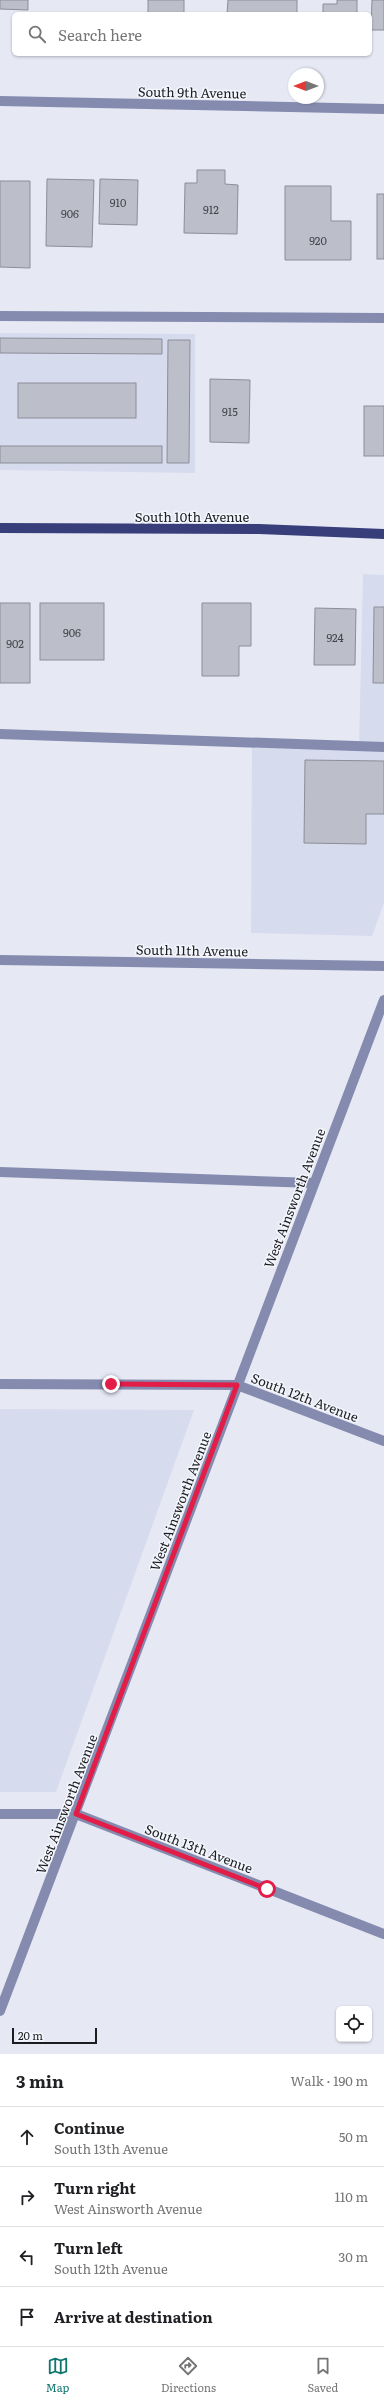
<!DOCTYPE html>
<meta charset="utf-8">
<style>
:root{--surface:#fff;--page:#f2f2f2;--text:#202124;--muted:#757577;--line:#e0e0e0;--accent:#0f766e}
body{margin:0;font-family:Literata,serif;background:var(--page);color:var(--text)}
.controls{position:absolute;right:12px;bottom:12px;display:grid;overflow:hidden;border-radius:6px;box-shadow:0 1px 3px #0004}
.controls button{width:36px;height:36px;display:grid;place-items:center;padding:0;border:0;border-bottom:1px solid var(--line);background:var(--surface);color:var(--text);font:20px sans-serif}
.compass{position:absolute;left:288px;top:68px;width:36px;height:36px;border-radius:50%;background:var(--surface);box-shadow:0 1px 3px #0004;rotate:270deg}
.scale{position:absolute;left:12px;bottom:10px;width:85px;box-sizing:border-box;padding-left:4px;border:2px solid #1c1d21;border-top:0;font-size:11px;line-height:14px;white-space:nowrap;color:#1c1d21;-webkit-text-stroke:3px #f4f6fd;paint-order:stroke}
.stop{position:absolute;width:12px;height:12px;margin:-9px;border:3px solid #e11d48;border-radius:50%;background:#fff}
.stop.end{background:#e11d48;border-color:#fff;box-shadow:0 1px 4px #0008}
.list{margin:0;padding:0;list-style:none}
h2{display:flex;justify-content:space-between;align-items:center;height:52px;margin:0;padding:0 16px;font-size:17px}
h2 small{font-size:13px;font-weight:400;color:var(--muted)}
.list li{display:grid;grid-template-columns:26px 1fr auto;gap:12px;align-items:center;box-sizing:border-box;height:60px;padding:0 16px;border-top:1px solid var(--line)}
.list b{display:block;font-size:15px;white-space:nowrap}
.list p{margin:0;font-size:13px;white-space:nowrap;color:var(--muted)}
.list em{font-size:13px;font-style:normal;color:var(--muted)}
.icon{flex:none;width:22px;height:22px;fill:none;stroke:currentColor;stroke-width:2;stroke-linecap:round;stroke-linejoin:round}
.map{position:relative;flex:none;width:384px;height:2054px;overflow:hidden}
.search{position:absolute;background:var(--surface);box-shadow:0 1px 3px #0004;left:12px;right:12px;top:12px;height:44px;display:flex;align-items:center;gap:10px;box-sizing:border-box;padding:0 14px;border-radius:6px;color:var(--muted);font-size:15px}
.sheet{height:292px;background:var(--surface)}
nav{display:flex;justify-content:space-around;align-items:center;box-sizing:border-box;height:56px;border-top:1px solid var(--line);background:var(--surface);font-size:11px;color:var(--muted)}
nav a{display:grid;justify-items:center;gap:2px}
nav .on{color:var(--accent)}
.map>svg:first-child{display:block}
</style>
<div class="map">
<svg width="384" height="2054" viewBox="0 0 384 2054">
<rect width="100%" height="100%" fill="#e6e8f4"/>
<g fill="#d7dbee">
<path d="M0 333 195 334V473L0 470Z"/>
<path d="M363 574 384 575V903L372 936 251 933 252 745 359 750Z"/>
<path d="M0 1409 194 1410 56 1792H0Z"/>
</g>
<g fill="#bcbfca" stroke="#8b8e99">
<path d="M0 0H28V10L0 9Z"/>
<rect x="148" y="0" width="36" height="13"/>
<path d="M228 0H297V14H227Z"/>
<path d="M337 0H357V14H323V4H337Z"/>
<path d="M372 0H384V30H371Z"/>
<path d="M197 170H225V184L238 185 237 234 184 233 185 183H197Z"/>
<path d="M47 179 94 180 92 247 46 246Z"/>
<path d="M100 179 138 180 137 225 99 224Z"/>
<path d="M0 181H30V268L0 267Z"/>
<path d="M285 186H331V221H351V260H285Z"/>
<rect x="377" y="194" width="7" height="65"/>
<path d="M0 338 162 339V354L0 353Z"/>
<path d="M168 340H190L189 463H167Z"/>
<path d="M210 379 250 380 249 443 210 442Z"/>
<rect x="18" y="383" width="118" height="35"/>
<rect x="364" y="406" width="20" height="50"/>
<rect x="0" y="446" width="162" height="17"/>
<rect x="0" y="603" width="30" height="80"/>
<rect x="40" y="603" width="64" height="57"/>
<path d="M202 603H251V646H239V676H202Z"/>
<path d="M374 607H384V683H373Z"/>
<path d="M315 608 356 609 355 665H314Z"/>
<path d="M305 760 384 761V814H366V844L304 843Z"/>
</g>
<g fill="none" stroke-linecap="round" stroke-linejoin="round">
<g stroke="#848bae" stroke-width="10">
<path d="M0 101 384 109"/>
<path d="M0 316 384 318"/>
<path d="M0 734 384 747"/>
<path d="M0 960 384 966"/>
<path d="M0 1172 313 1183"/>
<path d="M0 1384 237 1385 384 1441"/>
<path d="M0 1814H76L384 1934"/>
<path d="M0 2011 384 1000"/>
</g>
<path stroke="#373e79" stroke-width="10" d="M0 528 259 529 384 534"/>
</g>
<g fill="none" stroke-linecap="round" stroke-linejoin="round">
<path stroke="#e11d48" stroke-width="5" d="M111 1384 237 1385 76 1814 267 1889"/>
</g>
<g text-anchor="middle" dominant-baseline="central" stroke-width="3" stroke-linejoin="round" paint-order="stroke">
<g font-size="11" fill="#44464b">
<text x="118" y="202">910</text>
<text x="211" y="209">912</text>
<text x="70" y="213">906</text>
<text x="318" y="240">920</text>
<text x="230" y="411">915</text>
<text x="72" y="632">906</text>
<text x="335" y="637">924</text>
<text x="15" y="643">902</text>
</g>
<g font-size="13" fill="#1c1d21" stroke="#f4f6fd">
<text transform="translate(192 92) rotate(1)">South 9th Avenue</text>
<text x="192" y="516">South 10th Avenue</text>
<text transform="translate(192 950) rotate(1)">South 11th Avenue</text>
<text transform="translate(294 1198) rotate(-69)">West Ainsworth Avenue</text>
<text transform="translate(305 1397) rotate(21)">South 12th Avenue</text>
<text transform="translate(180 1501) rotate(-69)">West Ainsworth Avenue</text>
<text transform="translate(66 1804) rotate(-69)">West Ainsworth Avenue</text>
<text transform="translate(199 1848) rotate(21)">South 13th Avenue</text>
</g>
</g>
</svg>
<div class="controls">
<button><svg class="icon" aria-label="locate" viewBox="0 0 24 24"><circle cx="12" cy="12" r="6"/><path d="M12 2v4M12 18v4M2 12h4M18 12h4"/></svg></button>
</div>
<svg class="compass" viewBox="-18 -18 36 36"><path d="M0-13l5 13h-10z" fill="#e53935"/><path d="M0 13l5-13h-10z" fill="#757577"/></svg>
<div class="scale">20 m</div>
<div class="stop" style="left:267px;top:1889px"></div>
<div class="stop end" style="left:111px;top:1384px"></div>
<div class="search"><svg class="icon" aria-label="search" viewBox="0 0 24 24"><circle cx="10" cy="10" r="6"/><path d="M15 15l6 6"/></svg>Search here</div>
</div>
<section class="sheet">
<h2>3 min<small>Walk · 190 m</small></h2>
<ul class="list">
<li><svg class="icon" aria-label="ahead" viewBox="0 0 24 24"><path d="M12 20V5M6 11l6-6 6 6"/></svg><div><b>Continue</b><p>South 13th Avenue</p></div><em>50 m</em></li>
<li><svg class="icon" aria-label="right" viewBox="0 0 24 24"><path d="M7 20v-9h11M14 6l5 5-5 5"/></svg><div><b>Turn right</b><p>West Ainsworth Avenue</p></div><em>110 m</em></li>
<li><svg class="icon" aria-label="left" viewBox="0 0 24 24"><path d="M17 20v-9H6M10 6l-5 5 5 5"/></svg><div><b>Turn left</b><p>South 12th Avenue</p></div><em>30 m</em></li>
<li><svg class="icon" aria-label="arrive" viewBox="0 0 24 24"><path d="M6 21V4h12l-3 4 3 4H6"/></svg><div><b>Arrive at destination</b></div></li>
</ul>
</section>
<nav>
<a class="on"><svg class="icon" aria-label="map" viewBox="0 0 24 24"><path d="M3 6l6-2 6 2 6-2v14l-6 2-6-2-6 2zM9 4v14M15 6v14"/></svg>Map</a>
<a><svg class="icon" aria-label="directions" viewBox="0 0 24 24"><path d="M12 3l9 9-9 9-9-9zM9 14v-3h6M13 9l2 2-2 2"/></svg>Directions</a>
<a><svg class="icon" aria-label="saved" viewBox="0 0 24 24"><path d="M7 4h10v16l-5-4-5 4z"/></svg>Saved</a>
</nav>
